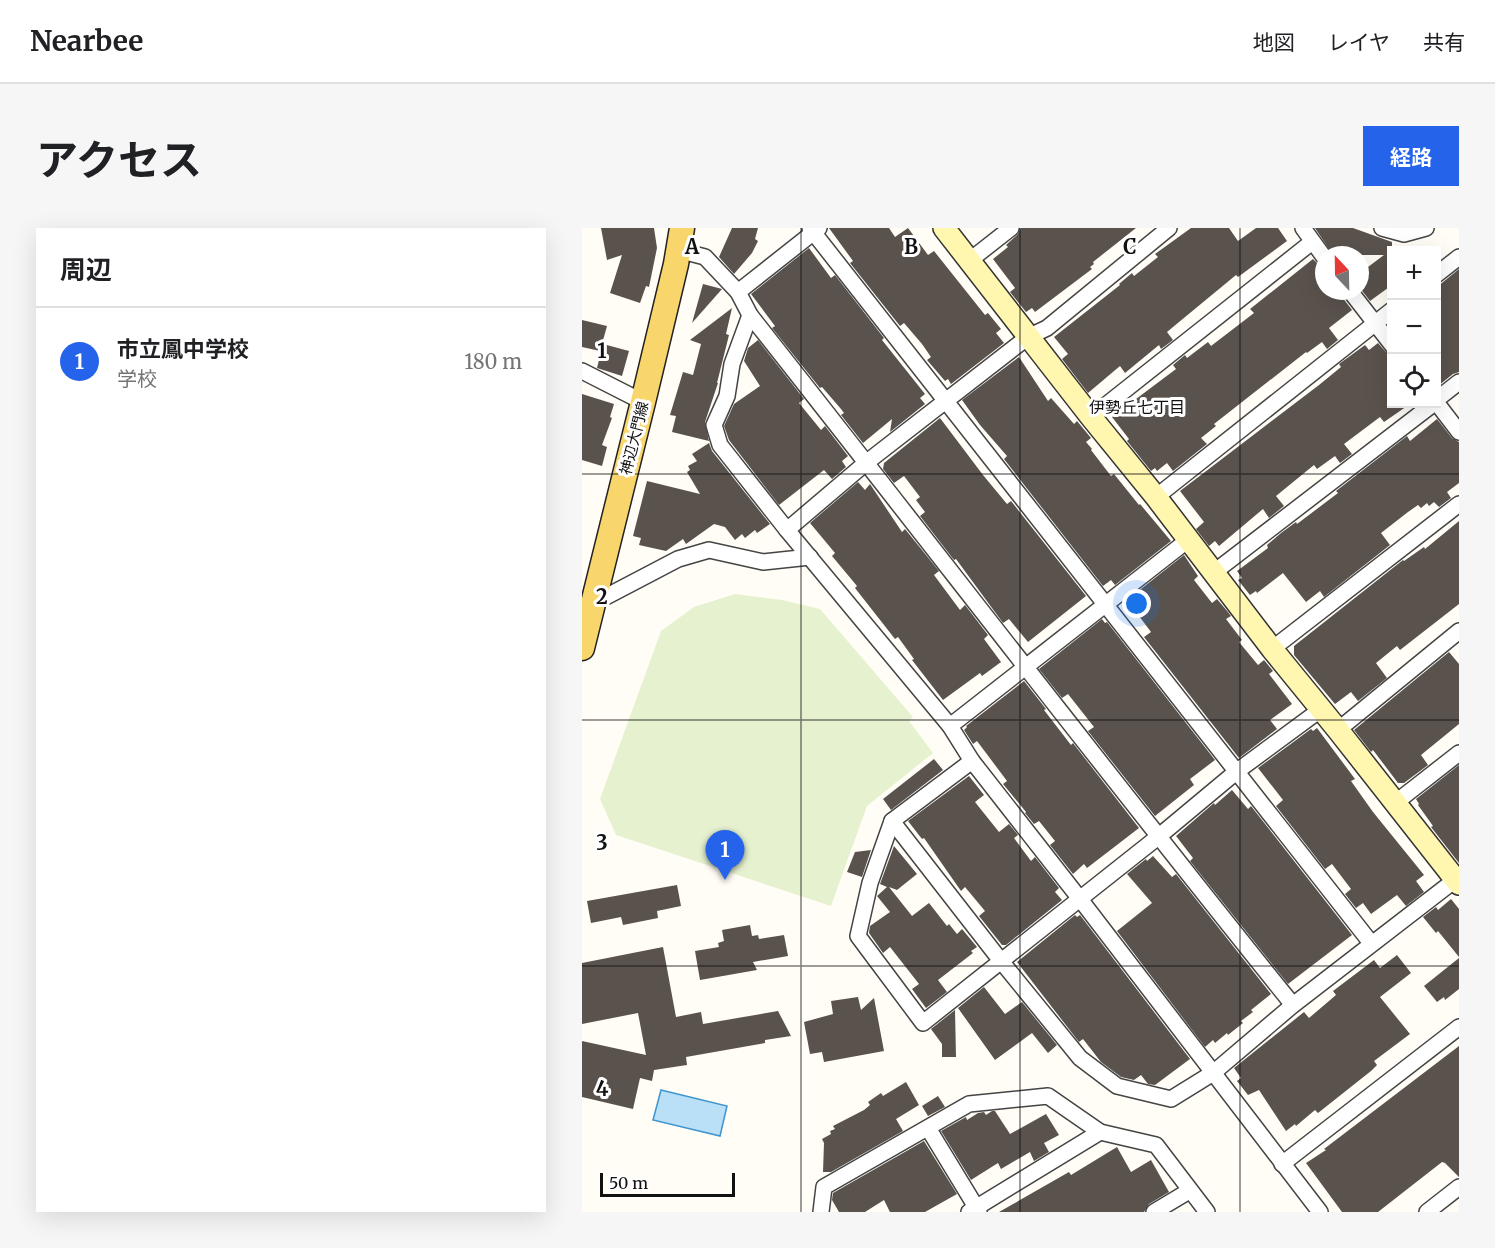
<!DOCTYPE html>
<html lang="ja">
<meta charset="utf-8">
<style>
:root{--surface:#fff;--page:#f6f6f6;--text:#202124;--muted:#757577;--line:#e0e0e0;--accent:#2563eb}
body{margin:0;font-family:Merriweather,"Noto Sans JP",serif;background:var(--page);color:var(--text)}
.controls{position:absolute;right:18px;top:18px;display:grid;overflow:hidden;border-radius:0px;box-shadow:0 6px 24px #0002}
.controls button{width:54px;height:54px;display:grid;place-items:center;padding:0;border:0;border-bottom:2px solid var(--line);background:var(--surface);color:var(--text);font:30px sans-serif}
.compass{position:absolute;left:733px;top:18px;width:54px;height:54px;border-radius:50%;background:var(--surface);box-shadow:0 6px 24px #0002;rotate:338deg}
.scale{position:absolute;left:18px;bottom:15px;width:135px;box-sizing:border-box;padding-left:6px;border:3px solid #111;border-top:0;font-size:16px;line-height:21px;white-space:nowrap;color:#111;-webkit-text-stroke:4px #fff;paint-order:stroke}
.you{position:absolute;left:555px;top:376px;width:21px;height:21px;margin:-15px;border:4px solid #fff;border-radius:50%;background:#1a73e8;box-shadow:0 0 0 9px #1a73e833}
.badge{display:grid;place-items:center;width:39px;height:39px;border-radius:50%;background:var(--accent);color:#fff;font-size:20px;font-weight:700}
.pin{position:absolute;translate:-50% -50px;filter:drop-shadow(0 2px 3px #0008)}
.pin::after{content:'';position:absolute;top:32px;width:21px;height:18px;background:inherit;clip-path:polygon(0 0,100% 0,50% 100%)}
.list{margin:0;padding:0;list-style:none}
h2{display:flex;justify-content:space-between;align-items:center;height:78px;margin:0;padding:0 24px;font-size:26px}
h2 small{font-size:20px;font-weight:400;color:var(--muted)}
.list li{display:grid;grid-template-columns:39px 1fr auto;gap:18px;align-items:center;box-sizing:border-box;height:108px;padding:0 24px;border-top:2px solid var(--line)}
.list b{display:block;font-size:22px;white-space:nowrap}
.list p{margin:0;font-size:20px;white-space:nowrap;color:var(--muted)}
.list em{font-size:20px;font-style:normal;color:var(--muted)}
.icon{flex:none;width:33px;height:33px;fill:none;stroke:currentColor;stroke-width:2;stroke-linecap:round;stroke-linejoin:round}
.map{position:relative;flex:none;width:877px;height:984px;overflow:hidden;border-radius:0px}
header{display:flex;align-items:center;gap:36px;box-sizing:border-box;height:84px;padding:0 30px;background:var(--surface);border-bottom:2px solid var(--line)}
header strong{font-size:28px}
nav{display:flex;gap:33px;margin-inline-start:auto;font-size:21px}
.intro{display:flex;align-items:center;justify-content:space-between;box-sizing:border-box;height:144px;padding:0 36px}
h1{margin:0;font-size:42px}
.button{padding:15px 27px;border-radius:0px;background:var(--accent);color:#fff;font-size:21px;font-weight:700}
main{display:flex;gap:36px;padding:0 36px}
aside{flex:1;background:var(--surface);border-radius:0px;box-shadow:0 6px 24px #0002}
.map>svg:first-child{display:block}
</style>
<header>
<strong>Nearbee</strong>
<nav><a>地図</a><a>レイヤ</a><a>共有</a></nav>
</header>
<div class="intro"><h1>アクセス</h1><a class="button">経路</a></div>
<main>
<aside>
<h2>周辺<small></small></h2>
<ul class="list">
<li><span class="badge">1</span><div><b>市立鳳中学校</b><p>学校</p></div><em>180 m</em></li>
</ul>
</aside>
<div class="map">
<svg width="877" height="984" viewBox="0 0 877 984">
<rect width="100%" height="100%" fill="#fffdf5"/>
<path fill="#e6f2cf" d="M153 366 200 372 238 381 331 489 327 493 351 525 285 578 249 678 34 607 18 571 79 403 112 379Z"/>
<path fill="#b9e0f7" stroke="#3f96cf" stroke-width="1.5" d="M79 862 145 878 138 908 71 892Z"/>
<g fill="#5a524d">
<path d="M19 0H72L75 20 67 59 64 58 58 75 28 65 40 27 25 32Z"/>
<path d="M150 0H176L173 11 176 13 170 25 152 46 137 29Z"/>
<path d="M247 0H307L313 9 326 0 346 27 352 23 403 87 406 85 419 101 414 105 422 115 369 156 366 151 363 153 345 132 349 129 340 116 322 95 318 98 268 35 271 33Z"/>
<path d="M439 0H554L511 34 512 36 508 39 510 41 453 84 450 80 444 84 428 64 433 60 411 31 426 19 424 17 435 7Z"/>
<path d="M609 0H647L656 13 674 0H696L705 13 656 49 654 47 591 99 585 104 591 112 579 121 577 117 543 145 538 138 506 165 480 131 486 126 472 109 538 57 537 56 550 45 552 48 576 29 573 26Z"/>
<path d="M733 0H771L810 14V57L788 73 778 60V45L802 27H751Z"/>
<path d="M227 20 249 50 253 47 302 110 300 112 343 166 338 170 343 176 308 204 310 191 281 215 259 187 262 185 259 181 240 159 238 160 190 100 193 98 169 66Z"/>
<path d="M731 31 738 38 742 39V63H758L760 69 770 82 747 100 756 112 745 121 740 114 725 125 724 124 632 196 634 198 619 210 625 216 591 243 585 235 575 243 573 240 569 243 545 213 547 211 530 189 594 141 591 137 603 127 605 130 626 114 629 118 672 85 668 81Z"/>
<path d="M877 41V144L871 146 857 157 855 155V59Z"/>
<path d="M121 56 140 61 110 95Z"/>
<path d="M150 80 144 106 147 107 135 155H136L123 194 127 213 90 204 94 188 88 187 101 144 111 147 119 116 108 112Z"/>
<path d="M0 92 25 98 18 123 0 119Z"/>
<path d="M176 112 222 171 217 175 239 202 243 198 266 228 260 233 264 239 250 251 242 242 197 277 147 212 142 198 152 176 178 158 162 133 166 120Z"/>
<path d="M796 115 803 123 810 127V176H828L802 194 798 189 762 216 770 226 758 235 753 228 735 241 732 237 694 268 702 278 687 290 681 281 637 318 633 313 627 318 614 301 622 294 598 263 737 157 759 139 757 136 768 128 783 117 787 122Z"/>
<path d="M21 116 47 123 40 148 15 140Z"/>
<path d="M437 129 466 173 469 170 492 196 495 193 509 210 504 214 510 221 509 222 529 248 532 246 557 277 558 276 589 313 533 357 529 352 521 358 422 231 425 228 398 197 380 172Z"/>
<path d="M0 166 32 176 28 189 30 190 20 217 25 219 20 238 0 232Z"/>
<path d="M358 190 401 247 425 276 429 273 504 368 446 414 427 391 421 395 374 331 372 332 338 288 343 284 334 272 338 269 322 248 312 255 301 241 302 235Z"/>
<path d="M855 191 870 210 877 214V255L865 264 869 270 857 279 852 274 847 278 845 275 839 280 836 277 826 284 799 305 808 317 742 369 738 363 724 374 701 345 675 365 674 363 668 367 656 352 660 350 655 343 686 320 685 317 699 305 714 294 715 296 756 265 754 263 825 208 828 213Z"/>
<path d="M127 215 130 223 188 296 175 305 173 302 163 310 160 306 153 312 143 299 132 296 104 316 101 311 84 323 57 317 59 310 51 308 65 253 118 266 105 244 108 242 106 238 115 233 110 226Z"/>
<path d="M276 254 283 262 288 256 320 304 323 301 357 343 352 347 378 382 383 377 406 407 402 411 419 434 400 448 398 445 361 472 330 432 332 431 316 409 313 411 273 360 275 358 250 328 253 325 228 295Z"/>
<path d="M877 293V376L818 422 815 418 794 435 805 450 776 473 769 464 753 476 712 427V418L821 332 822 333 842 319 843 321Z"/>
<path d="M602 327 616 348 612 352 630 375 635 371 646 384 649 388 644 391 660 412 657 414 676 437 682 432 691 443 687 446 710 476 688 492 695 501 657 530 562 409 569 404 545 372Z"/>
<path d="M520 391 523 395 525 394 633 532 608 551 612 557 573 588 506 503 512 499 486 466 480 470 457 441Z"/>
<path d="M867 424 877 436V496L839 527 846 537 822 555H816L791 522 789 524 772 502Z"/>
<path d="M442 453 464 481 462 482 489 517 491 515 557 600 505 640 502 636 491 646 468 617 473 613 457 593 452 596 443 585 444 584 421 556 425 553 395 513 391 516 382 502 385 499 384 498Z"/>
<path d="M735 500 773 551 769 553 791 584 842 647 834 653 842 664 824 678 815 667 789 686 781 675 774 680 763 666 769 661 750 636 743 641 694 578 701 572 676 540 729 501 731 503Z"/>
<path d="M352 531 361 542 309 582 301 571Z"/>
<path d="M877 537V635L849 599 851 598 836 577 837 576 834 571Z"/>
<path d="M387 548 402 567 393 574 417 604 427 596 436 607 432 610 449 633 453 629 477 660 473 664 480 672 424 717H420L397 688 403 683 383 659 379 663 342 610 340 611 326 593Z"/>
<path d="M650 562 666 581 669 578 770 707 706 756 608 633 611 630 594 608 632 575 633 577Z"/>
<path d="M312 618 335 646 315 662 307 659 330 688 347 675 365 698 367 696 375 706 380 701 395 719 389 723 391 725 356 752 365 764 344 780 330 761 337 756 308 719 301 725 287 705 288 698 308 684 295 668 305 659 298 656Z"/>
<path d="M289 622 280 649 265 644 273 624Z"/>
<path d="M571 628 590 649 594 646 689 766 669 782 671 784 659 793 661 795 646 807 645 805 633 815 631 812 623 819 535 703 570 675 545 646 564 631 565 633Z"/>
<path d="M95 657 99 678 75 683 76 690 41 697 39 689 9 695 5 673Z"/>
<path d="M869 671 877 681V729L856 703 854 705 841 689 854 679 856 682Z"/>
<path d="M493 687 495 689 498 687 608 831 573 857 566 856 559 847 552 852 539 849 519 834 501 811 497 814 435 734Z"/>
<path d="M168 697 170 708 176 707 177 711 202 707 206 728 171 734 175 742 118 752 113 723 137 719 136 715 142 713 140 702Z"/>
<path d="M81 719 94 789 119 784 121 796 196 783 209 808 183 812V815L104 829 105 837 72 842 70 853 58 850 51 881 0 869V813L64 827 56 785 0 796V735Z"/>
<path d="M815 727 829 745 798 769 828 806 792 833 795 837 789 843 736 885 733 882 714 898 713 896 704 903 677 862 666 867 655 853 659 850 652 840 722 784 727 790 754 767 751 763 792 732 798 740Z"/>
<path d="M877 730V761L863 772 862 769 855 774 842 758Z"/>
<path d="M402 759 423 786 440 774 475 817 466 825 450 805 413 832 376 780Z"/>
<path d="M276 769 279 782 292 770 302 823 242 834 240 824 228 826 222 794 251 786 249 773Z"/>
<path d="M373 782 374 829H360V816L349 801Z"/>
<path d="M877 818V949L863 935 860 934 796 984H760L724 935 744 922 742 921Z"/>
<path d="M324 854 337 877 314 891 321 903 249 944H241L242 915 240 911 249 906 248 903 253 901 251 898 282 882 288 877 286 874 299 865 301 868Z"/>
<path d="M356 868 363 879 346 888 340 878Z"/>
<path d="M410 883H413L428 906 464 886 477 907 462 915 467 924 452 933 448 924 419 941 416 935 389 952 359 903 384 889 385 892 396 885 402 884 404 887Z"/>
<path d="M342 913 375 966 343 984H308L302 972 283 984H257L250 972 251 965Z"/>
<path d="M535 919 549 944 569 932 587 964 567 976 562 984H417L487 944 489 947Z"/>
</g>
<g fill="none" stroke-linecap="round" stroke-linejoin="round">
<defs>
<g id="street">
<path d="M228 0 789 715"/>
<path d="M721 0 742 29"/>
<path d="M800 0 822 6 844 0"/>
<path d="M96 22 123 29 156 64 168 87C349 316 527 549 711 777"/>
<path d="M387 33 429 0"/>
<path d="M854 47 877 29"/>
<path d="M768 63 810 117"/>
<path d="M156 64 237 0"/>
<path d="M168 87 150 136 145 168 132 197 138 217 205 302 368 498 390 533 498 671 738 984"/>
<path d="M0 143 61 174"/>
<path d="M854 172 877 154"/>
<path d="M854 174 877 204"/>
<path d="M509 189 730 14"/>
<path d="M574 269 810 82"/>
<path d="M205 302 285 234 446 109 465 100 587 0"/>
<path d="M631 345 851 176"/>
<path d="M12 375 96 331 127 322 181 334 228 329"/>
<path d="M690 421 877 276"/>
<path d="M368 498 606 312"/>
<path d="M756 502 877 403"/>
<path d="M390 533 310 593 288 655 276 708 341 795 576 609 654 544 738 482"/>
<path d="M813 575 877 525"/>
<path d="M310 593 419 733 498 830 535 858 589 871 631 845 711 777 877 649"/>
<path d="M346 900 397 984"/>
<path d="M700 936 877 799"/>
<path d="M239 984 242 959 387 876 466 868 518 904 574 917 625 984"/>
<path d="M387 984 518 904"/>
<path d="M572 984 607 963"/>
<path d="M845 984 877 959"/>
</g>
<path id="secondary" d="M362 0 509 189 574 269 690 421 756 502 877 656"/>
<path id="primary" d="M0 420 61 174 94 36 100 0"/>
</defs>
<use href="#street" stroke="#444" stroke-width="18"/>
<use href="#secondary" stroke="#333" stroke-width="24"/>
<use href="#primary" stroke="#222" stroke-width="27"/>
<use href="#street" stroke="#fff" stroke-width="15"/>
<use href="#secondary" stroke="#fff6b0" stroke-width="21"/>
<use href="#primary" stroke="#f9d66b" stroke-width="24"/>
</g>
<path fill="none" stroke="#111" stroke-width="1.5" stroke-opacity="0.55" d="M219 0V984M438 0V984M658 0V984M0 246H877M0 492H877M0 738H877"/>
<g text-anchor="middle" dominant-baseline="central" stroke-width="6" stroke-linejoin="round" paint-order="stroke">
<g font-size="15" fill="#111" stroke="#fff">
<text transform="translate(52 210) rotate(-76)">神辺大門線</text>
</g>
<g font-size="16" fill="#111" stroke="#fff">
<text x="555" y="179">伊勢丘七丁目</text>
</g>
</g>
<g font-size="20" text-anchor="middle" font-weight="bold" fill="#111" stroke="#fff" stroke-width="6" stroke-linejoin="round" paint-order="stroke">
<text x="110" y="26">A</text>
<text x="329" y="26">B</text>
<text x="548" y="26">C</text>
<text x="20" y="130">1</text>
<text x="20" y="376">2</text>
<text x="20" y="622">3</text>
<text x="20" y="868">4</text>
</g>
</svg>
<div class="controls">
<button>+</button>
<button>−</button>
<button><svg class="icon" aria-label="locate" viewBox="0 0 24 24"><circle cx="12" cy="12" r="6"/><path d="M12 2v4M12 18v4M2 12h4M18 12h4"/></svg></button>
</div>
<svg class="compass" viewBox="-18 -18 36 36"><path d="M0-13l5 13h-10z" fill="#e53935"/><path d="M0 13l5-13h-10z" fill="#757577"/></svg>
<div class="scale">50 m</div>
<div class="you"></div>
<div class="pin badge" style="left:143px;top:652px">1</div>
</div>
</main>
